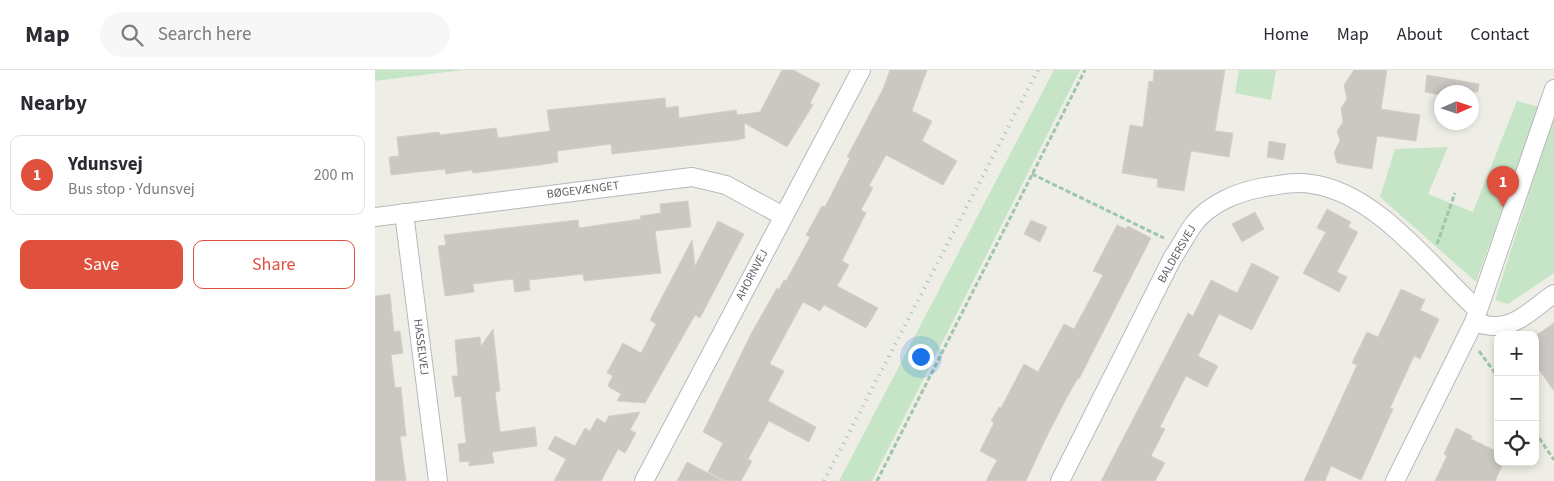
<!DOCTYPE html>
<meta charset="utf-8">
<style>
:root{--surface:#fff;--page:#f7f7f7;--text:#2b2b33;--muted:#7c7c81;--line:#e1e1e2;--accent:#df503d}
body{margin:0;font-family:"Source Sans 3",sans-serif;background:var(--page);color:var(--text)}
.controls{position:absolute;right:15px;bottom:15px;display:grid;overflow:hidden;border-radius:10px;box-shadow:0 2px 8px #0003}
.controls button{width:45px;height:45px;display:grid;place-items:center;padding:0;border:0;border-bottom:1px solid var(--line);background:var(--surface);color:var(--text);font:25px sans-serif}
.compass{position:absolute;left:1059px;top:15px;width:45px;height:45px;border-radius:50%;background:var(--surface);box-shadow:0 2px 8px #0003;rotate:87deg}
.you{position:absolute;left:545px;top:286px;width:18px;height:18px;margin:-12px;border:4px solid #fff;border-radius:50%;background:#1a73e8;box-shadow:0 0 0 8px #1a73e833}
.badge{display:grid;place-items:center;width:32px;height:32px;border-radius:50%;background:var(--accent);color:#fff;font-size:16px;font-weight:700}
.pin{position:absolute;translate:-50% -41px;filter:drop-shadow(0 1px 2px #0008)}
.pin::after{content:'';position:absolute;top:26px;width:18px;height:15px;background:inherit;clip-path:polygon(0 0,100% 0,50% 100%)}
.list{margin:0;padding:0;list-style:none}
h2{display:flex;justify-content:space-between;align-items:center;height:65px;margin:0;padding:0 20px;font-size:21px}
h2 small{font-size:16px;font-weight:400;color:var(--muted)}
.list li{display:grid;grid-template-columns:32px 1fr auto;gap:15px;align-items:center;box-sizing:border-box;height:80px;margin:0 10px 10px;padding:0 10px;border:1px solid var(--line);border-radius:10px}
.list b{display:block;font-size:19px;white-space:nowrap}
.list p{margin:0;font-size:16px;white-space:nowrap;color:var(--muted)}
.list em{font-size:16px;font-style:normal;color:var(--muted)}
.actions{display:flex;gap:10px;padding:15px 20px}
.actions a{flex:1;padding:11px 0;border:1px solid var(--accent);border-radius:10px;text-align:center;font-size:18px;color:var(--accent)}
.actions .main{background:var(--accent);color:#fff}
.icon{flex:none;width:28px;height:28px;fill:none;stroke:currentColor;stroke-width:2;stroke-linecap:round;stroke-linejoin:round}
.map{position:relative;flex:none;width:1179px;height:411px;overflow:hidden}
header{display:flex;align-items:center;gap:30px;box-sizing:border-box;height:70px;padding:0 25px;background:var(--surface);border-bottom:1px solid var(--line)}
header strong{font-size:24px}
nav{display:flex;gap:28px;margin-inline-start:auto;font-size:18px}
.search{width:350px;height:45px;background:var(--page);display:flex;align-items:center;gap:12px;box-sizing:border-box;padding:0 18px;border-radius:28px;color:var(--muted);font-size:19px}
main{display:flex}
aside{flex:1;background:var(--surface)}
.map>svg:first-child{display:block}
</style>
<header>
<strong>Map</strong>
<div class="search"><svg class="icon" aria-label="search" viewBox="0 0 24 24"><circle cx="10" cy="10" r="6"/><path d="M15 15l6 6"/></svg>Search here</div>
<nav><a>Home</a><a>Map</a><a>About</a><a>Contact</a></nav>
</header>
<main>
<aside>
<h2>Nearby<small></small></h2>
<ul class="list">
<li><span class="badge">1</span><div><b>Ydunsvej</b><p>Bus stop · Ydunsvej</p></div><em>200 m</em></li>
</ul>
<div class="actions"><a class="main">Save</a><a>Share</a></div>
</aside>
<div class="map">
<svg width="1179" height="411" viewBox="0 0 1179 411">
<rect width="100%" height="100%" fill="#efeee6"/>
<g fill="#c5e5c6">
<path d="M0 0H88L0 11Z"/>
<path d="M679 0H705L497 411H464Z"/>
<path d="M864 0H901L896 30 860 23Z"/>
<path d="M1142 31 1164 37 1101 212 1005 127 1020 79 1073 77 1053 124 1098 142Z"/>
<path d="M1179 46V203L1133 234 1120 230Z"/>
</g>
<g fill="#cbc8c4" stroke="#d4d0c5">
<path d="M407 0H418L445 14 435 33 438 35 412 77 369 53 370 68 362 70 237 84 236 74 182 81 183 92 165 95 98 103 97 100 71 104 70 99 16 105 14 87 24 86 22 67 64 62 65 65 121 58 123 68 175 61 172 40 290 28 291 38 303 36 304 48 361 40 362 45 385 42Z"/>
<path d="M515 0H552L537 41 557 51 547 71 582 91 568 115 511 85 494 116 498 118 486 140 491 143 467 191 474 195 462 216 503 238 491 258 449 235 445 241 428 232 396 291 395 294 409 301 393 331 441 357 434 372 394 351 373 389 377 391 366 411H350L333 402 348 373 328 362 377 262 402 218 404 220 409 210 411 211 435 167 431 165 447 136 450 137 475 88 472 87 508 19Z"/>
<path d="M779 0H850L840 61 858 63 854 87 816 81 809 121 782 117 783 109 747 103 755 55 768 57 774 11 778 12Z"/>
<path d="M979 0H1012L1006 39 1045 45 1041 71 1002 66 997 99 962 93 959 83 965 70 962 61 968 52 966 38 972 29 969 15Z"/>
<path d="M1052 5 1104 14 1103 22H1066V25L1050 22Z"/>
<path d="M894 71 911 74 908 90 892 87Z"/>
<path d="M313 131 316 157 280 161 286 203 209 211 208 204 154 210 155 220 140 222 138 209 98 214 99 222 70 226 63 176 71 175 69 165 203 150 204 158 266 149 265 146 286 143 285 134Z"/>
<path d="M952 139 976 152 973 157 983 162 962 202 972 207 964 222 928 203 951 162 942 158Z"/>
<path d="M880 142 889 159 867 172 857 154Z"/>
<path d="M656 150 672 157 665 172 649 164Z"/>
<path d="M343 151 369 164 325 248 320 245 270 333 242 331 246 324 234 317 233 315 238 306 232 303 248 273 266 283 281 254 275 250 317 170 320 196Z"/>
<path d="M742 155 751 159 753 156 776 168 704 309 703 308 692 327 671 368 651 411H611L622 390 605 381 619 353 616 351 624 337 626 338 649 294 663 302 689 254 699 259 728 205 718 201Z"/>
<path d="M877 193 904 207 877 260 844 244 823 286 843 296 832 317 811 306 785 357 790 359 776 386 790 393 780 411H726L813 243 818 246 836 210 862 223Z"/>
<path d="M1026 219 1050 230 1045 240 1064 249 1045 289 1039 286 1015 338 1018 339 986 410 956 396 950 411H929L982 295 977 293 992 262 1003 267Z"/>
<path d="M15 224 19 262 25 261 28 283 16 285 20 318 26 317 31 366H25L31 411H0V226Z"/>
<path d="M1179 253V321L1160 294V266Z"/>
<path d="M118 259 125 321 120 322 125 362 160 357 162 376 117 382 119 393 94 396V391L85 392 83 374 91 373 86 326 80 327 77 306H83L80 270 105 267 106 276Z"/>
<path d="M265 342 255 360 261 363 250 383 243 379 226 411H179L191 389 173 379 180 366 200 376 210 358 215 361 222 348 230 353 234 346Z"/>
<path d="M1081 358 1097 366 1096 369 1123 382V392H1129L1120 411H1060L1072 386 1069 384Z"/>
<path d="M312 392 348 411H302Z"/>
</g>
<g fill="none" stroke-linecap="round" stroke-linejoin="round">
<defs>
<g id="minor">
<path d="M29 143 63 411"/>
<path d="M0 147 317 107 351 115 408 146"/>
<path d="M1099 252C1136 265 1150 244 1179 224"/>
<path d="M269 411 486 0"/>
<path d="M685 411 798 187C805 177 811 165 818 155 834 133 865 121 890 117 905 115 920 111 936 114 1001 122 1057 198 1103 240"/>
<path d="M1020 411 1099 252 1179 19"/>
</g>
</defs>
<use href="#minor" stroke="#b7b8bc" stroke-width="20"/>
<g stroke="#9ec6ab" stroke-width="3" stroke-dasharray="5 2.5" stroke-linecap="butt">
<path d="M657 104 789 168"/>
<path d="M1062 174 1080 123"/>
<path d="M1104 281 1123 307"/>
<path d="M1160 362 1179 390"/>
<path d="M502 411 710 0"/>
</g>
<use href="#minor" stroke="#fff" stroke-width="18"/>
<path stroke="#b6b7b7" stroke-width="4" stroke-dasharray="1 6" stroke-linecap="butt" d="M449 411 663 0"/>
</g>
<g text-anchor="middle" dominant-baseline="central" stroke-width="5" stroke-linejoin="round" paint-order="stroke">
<g font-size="12" fill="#5e6166" stroke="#fff">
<text transform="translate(208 120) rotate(-7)">BØGEVÆNGET</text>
<text transform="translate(802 184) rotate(-60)">BALDERSVEJ</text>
<text transform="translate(377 205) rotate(-62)">AHORNVEJ</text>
<text transform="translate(46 277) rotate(83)">HASSELVEJ</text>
</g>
</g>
</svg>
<div class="controls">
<button>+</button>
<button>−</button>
<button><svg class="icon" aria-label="locate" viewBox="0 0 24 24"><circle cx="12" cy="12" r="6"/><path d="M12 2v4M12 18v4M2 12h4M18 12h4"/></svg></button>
</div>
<svg class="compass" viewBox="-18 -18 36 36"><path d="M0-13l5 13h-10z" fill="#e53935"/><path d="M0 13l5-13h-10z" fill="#7c7c81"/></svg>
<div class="you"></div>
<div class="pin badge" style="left:1128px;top:137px">1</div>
</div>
</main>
